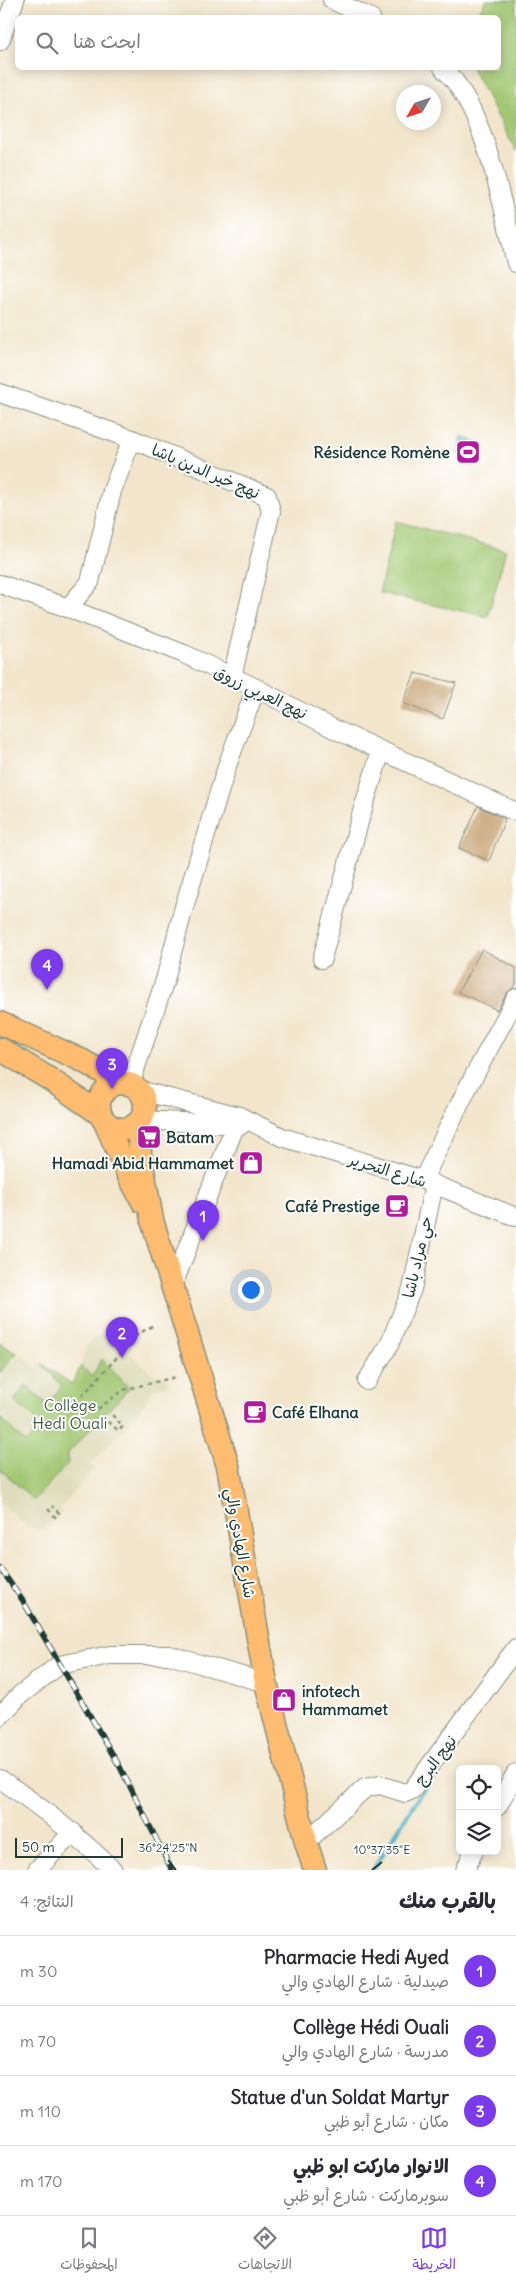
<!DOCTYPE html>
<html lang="ar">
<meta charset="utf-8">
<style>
:root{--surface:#fff;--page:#f7f7f7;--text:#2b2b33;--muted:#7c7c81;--line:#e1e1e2;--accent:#7c3aed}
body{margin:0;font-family:Delius,"Playpen Sans Arabic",sans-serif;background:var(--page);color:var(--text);direction:rtl}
.controls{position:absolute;right:15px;bottom:15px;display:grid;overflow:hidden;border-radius:8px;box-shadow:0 2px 12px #0003}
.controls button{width:45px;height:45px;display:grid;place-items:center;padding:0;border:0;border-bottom:1px solid var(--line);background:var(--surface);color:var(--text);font:25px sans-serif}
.compass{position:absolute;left:396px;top:85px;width:45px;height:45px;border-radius:50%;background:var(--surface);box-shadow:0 2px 12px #0003;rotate:231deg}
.scale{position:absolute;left:15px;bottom:12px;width:108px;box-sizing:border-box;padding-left:5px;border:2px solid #1f3d34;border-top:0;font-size:14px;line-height:18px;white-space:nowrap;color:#1f3d34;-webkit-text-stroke:4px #fff;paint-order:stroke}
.you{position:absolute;left:250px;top:1289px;width:18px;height:18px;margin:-12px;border:4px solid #fff;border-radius:50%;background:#1a73e8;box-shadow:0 0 0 8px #1a73e833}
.badge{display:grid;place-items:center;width:32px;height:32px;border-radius:50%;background:var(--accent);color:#fff;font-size:16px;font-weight:700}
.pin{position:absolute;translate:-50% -41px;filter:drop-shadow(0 1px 2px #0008)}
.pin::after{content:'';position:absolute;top:26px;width:18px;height:15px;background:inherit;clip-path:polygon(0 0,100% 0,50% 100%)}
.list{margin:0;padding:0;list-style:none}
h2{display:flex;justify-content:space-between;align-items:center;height:65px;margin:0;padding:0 20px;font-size:21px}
h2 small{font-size:16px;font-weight:400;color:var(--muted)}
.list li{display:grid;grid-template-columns:32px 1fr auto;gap:15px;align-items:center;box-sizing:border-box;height:70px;padding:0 20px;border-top:1px solid var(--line)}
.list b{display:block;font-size:19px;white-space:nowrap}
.list p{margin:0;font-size:16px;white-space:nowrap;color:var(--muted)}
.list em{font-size:16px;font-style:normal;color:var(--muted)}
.icon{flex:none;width:28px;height:28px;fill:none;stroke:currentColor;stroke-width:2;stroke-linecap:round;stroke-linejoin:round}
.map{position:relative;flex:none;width:516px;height:1870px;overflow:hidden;direction:ltr}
.search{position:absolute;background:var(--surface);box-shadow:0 2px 12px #0003;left:15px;right:15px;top:15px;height:55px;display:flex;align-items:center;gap:12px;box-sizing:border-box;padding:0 18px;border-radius:8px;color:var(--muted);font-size:19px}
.sheet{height:345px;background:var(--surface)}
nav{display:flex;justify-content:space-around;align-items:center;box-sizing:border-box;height:70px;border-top:1px solid var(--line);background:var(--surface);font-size:14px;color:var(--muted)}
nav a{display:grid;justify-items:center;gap:2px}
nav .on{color:var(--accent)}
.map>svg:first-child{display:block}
</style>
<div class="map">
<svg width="516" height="1870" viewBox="0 0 516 1870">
<rect width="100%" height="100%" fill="#fff"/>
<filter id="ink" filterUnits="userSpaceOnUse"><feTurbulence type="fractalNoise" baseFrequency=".02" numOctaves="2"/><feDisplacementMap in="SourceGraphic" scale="10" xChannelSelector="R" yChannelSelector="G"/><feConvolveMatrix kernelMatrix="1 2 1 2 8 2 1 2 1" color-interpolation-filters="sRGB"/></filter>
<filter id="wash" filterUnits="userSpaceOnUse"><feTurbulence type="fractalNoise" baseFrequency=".0096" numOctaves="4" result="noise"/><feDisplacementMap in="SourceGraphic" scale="20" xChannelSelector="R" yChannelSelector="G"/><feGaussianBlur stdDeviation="1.12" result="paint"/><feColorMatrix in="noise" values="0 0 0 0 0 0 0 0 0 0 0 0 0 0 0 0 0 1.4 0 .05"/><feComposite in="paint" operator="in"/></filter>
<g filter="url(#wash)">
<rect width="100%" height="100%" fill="#f2e5cb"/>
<g fill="#dfddbb">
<path d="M106 1329 119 1344 123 1339 133 1349 129 1352 154 1376H166L169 1385 155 1388 133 1419 90 1464 94 1468 60 1508 61 1514 43 1529 27 1527 0 1501V1469L35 1499 67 1453 128 1389 103 1359 92 1378 81 1366 86 1346Z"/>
<path d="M20 1354 37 1368 42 1364 62 1386 47 1404 14 1401 43 1425 26 1443 0 1418V1375Z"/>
</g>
<g fill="#a3c873" stroke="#618254">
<path d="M486 0H516V151L472 68H498V18L476 17Z"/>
<path d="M396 521 506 550 488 617 379 593Z"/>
<path d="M0 1343 17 1353 0 1373Z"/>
<path d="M102 1359 129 1388 68 1453V1463L34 1500 0 1469V1418L26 1443 43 1425 14 1401 26 1385 47 1404 62 1386 42 1364 72 1384 81 1366 92 1377Z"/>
</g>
<path fill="#48b3c6" stroke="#34787d" d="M462 436 478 443 479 459 472 457 474 466H467L460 455 457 454Z"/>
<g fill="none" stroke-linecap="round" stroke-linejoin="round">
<path stroke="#48b3c6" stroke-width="4.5" d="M373 1870 414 1804 461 1738"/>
</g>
<g id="blocks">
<g fill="#c8a678">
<path d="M415 673 456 683 443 719 403 703Z"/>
<path d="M478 806 505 819 489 861 459 848Z"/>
<path d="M482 949 516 968V985L507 993 497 1010 458 992Z"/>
</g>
</g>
</g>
<g filter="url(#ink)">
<use href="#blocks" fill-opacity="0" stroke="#889180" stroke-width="1"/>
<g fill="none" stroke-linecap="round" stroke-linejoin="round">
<defs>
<g id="minor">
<path d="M332 0 371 18"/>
<path d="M0 41 15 0"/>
<path d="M443 68C485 107 503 207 516 263"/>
<path d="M0 393 132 439 267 496 271 511 232 677"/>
<path d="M0 584 68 608 184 654 256 688 334 729 516 812"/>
<path d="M68 608 90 582 112 491 132 439"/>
<path d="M322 959 361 815 381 751"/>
<path d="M130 1085 165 980 184 907 228 763 256 688"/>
<path d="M138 1090 239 1116 282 1137 423 1180 516 1217"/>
<path d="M141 1120 241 1125"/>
<path d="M423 1180 467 1089 516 998"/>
<path d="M173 1285 239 1116"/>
<path d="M367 1381 389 1345 412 1289 434 1184"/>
<path d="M0 1716 20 1695 59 1665 110 1655H169L266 1683"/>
<path d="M0 1779C43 1808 76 1834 113 1870"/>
<path d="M497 1807 516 1773"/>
<path d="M306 1842 365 1788 380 1785 405 1793 412 1790 516 1648"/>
<path d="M37 1870 73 1832"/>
<path d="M465 1870 474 1851"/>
</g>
<g id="major">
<path d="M0 1023 81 1060 122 1083"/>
<path d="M0 1049 51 1080 100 1114"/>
<circle cx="122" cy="1106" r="23"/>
<path d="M105 1122 128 1174 143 1202"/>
<path d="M138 1124 140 1153 152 1220 228 1466 266 1683 306 1842 315 1870"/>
</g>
</defs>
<use href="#minor" stroke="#889180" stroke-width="20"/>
<use href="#major" stroke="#889180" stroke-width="25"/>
<g stroke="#889180" stroke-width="2.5" stroke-dasharray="4 4" stroke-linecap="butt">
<path d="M82 1396 138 1334 154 1325"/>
<path d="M98 1409 123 1390 176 1377"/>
<path d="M108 1422 119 1431 123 1426 112 1415"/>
<path d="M48 1509 55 1517 59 1513 52 1506"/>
</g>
<use href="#minor" stroke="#fff" stroke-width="18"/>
<use href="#major" stroke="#fdbc6f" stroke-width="22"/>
<defs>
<path id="rail" d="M0 1568 23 1601 120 1767 172 1870"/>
</defs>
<use href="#rail" stroke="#1f3d34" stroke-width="5.5"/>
<use href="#rail" stroke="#fff" stroke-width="4" stroke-dasharray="11" stroke-linecap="butt"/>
</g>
</g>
<path fill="none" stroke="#1f3d34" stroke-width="2" d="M168 1860 176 1870M372 1870 382 1862"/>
<defs>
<symbol id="stadium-square" viewBox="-11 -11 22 22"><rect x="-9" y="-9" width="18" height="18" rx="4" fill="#b5179e" stroke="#fff"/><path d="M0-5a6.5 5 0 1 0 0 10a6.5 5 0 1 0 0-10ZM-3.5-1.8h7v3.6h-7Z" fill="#fff"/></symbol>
<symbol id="supermarket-square" viewBox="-11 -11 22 22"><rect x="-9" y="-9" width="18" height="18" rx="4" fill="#b5179e" stroke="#fff"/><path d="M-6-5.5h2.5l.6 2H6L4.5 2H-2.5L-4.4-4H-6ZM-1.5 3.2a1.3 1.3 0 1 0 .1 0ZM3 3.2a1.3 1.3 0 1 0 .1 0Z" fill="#fff"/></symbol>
<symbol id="shop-square" viewBox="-11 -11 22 22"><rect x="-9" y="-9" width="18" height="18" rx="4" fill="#b5179e" stroke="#fff"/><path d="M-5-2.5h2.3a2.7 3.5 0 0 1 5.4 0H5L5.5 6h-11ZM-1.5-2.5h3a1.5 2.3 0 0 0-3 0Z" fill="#fff"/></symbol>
<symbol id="cafe-square" viewBox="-11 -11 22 22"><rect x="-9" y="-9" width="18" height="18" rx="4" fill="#b5179e" stroke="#fff"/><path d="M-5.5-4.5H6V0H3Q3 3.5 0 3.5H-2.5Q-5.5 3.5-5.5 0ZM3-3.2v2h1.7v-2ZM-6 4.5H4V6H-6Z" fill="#fff"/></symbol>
</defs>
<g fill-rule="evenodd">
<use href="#stadium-square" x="454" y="438" width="28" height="28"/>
<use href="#supermarket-square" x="135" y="1123" width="28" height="28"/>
<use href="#shop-square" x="237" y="1149" width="28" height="28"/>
<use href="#cafe-square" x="383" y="1192" width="28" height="28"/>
<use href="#cafe-square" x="241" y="1398" width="28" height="28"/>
<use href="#shop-square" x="270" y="1686" width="28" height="28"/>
</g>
<g text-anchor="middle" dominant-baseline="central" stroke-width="4" stroke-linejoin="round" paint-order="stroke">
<g font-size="16" font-weight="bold" fill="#1f3d34" stroke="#fff" text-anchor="end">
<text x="450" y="452">Résidence Romène</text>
<text x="166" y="1137" text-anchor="start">Batam</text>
<text x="234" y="1163">Hamadi Abid Hammamet</text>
<text x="380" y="1206">Café Prestige</text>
<text x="272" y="1412" text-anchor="start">Café Elhana</text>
<text x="302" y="1691" text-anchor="start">infotech<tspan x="302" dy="18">Hammamet</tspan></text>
</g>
<g font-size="16" fill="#1f3d34" stroke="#fff">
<text transform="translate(206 471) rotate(23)">نهج خير الدين باشا</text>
<text transform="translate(261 692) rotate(26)">نهج العربي زروق</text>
<text transform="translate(388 1170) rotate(17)">شارع التحرير</text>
<text transform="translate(417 1257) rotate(-77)">حي مراد باشا</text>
<text transform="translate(241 1543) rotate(80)">شارع الهادي والي</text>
<text transform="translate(435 1760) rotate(-53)">نهج البرج</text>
</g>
<g font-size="16" fill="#406044" stroke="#fff">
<text x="70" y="1405">Collège<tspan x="70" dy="18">Hedi Ouali</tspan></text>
</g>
</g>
<g font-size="12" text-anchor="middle" fill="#1f3d34" stroke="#fff" stroke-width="4" stroke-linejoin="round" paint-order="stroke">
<text x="168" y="1852">36°24'25"N</text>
<text x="382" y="1854">10°37'35"E</text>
</g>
</svg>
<div class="controls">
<button><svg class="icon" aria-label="locate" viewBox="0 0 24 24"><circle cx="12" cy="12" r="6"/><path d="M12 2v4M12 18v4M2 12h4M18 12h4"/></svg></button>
<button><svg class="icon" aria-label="layers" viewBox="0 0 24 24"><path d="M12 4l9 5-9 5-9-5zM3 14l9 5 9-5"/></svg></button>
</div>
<svg class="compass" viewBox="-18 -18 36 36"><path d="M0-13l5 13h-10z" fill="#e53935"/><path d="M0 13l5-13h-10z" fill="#7c7c81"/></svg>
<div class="scale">50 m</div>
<div class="you"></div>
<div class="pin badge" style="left:203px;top:1241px">1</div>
<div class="pin badge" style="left:122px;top:1358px">2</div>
<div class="pin badge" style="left:112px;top:1089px">3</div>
<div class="pin badge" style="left:47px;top:990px">4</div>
<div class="search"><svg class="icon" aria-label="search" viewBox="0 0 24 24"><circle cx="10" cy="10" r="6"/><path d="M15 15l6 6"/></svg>ابحث هنا</div>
</div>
<section class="sheet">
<h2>بالقرب منك<small>النتائج: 4</small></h2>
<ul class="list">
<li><span class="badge">1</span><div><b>Pharmacie Hedi Ayed</b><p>صيدلية · شارع الهادي والي</p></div><em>30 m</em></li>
<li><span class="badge">2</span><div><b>Collège Hédi Ouali</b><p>مدرسة · شارع الهادي والي</p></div><em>70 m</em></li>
<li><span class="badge">3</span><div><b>Statue d'un Soldat Martyr</b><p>مكان · شارع أبو ظبي</p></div><em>110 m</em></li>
<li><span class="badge">4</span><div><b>الانوار ماركت ابو ظبي</b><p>سوبرماركت · شارع أبو ظبي</p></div><em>170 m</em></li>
</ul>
</section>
<nav>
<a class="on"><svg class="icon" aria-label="map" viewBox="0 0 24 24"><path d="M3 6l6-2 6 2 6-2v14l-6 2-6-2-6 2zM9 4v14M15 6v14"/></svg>الخريطة</a>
<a><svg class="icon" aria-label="directions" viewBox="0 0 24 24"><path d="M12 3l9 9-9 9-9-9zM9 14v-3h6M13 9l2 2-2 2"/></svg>الاتجاهات</a>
<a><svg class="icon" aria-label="saved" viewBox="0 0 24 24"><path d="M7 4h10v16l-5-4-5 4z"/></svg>المحفوظات</a>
</nav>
